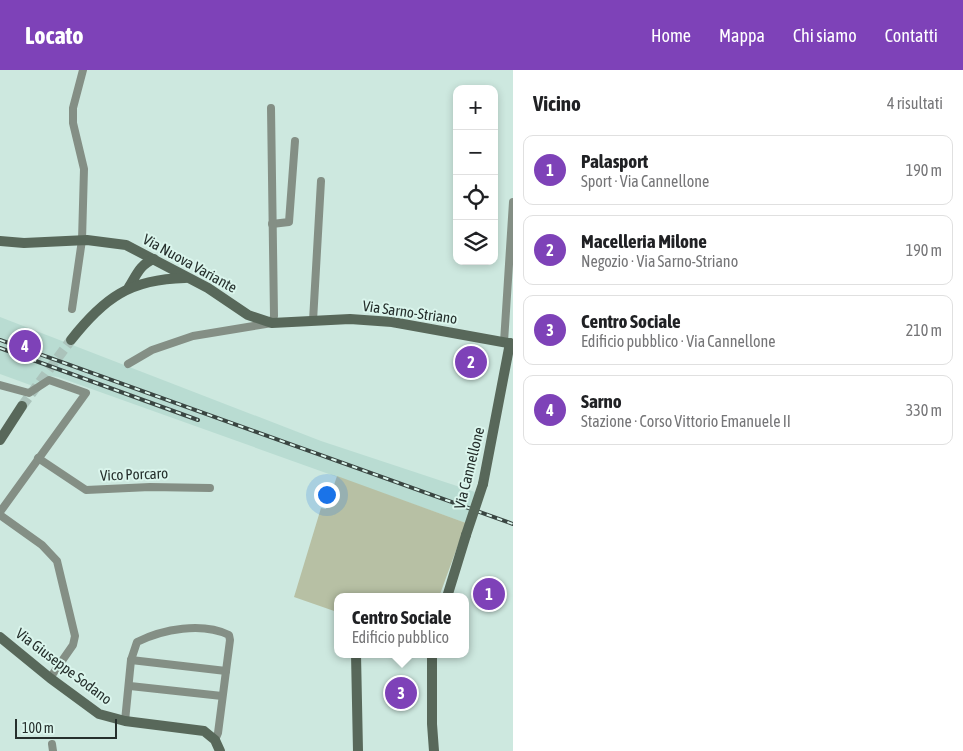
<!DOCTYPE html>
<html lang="it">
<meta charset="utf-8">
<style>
:root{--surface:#fff;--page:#f6f6f6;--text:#202124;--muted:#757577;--line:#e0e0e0;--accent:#7e42b8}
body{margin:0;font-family:"Asap Condensed",sans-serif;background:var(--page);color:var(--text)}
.controls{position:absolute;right:15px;top:15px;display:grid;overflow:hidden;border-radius:10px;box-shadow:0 2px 8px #0003}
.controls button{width:45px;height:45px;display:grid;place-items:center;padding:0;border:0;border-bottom:1px solid var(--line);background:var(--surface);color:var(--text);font:25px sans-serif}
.scale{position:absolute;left:15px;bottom:12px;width:102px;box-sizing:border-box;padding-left:5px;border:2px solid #252f2c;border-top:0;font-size:14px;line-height:18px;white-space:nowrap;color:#252f2c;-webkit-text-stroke:4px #daf5ec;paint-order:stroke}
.you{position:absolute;left:326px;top:424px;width:18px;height:18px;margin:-12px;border:4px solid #fff;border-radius:50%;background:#1a73e8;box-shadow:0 0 0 8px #1a73e833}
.badge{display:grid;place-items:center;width:32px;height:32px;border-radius:50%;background:var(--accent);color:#fff;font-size:16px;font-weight:700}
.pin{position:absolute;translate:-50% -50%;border:2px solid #fff;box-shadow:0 1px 5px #0006}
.popup{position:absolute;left:334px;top:523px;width:135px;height:65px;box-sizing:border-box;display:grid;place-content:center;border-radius:10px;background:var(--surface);filter:drop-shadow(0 1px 4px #0005);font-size:16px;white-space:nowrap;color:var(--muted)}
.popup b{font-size:19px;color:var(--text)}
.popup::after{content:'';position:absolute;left:50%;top:100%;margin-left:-10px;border:10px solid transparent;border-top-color:var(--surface)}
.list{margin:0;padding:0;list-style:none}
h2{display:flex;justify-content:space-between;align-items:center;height:65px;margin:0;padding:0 20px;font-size:21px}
h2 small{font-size:16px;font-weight:400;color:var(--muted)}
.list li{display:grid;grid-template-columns:32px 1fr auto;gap:15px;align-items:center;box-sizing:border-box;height:70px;margin:0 10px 10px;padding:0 10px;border:1px solid var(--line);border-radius:10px}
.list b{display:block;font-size:19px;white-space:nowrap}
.list p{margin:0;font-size:16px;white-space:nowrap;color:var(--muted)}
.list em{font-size:16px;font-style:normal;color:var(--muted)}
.icon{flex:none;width:28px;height:28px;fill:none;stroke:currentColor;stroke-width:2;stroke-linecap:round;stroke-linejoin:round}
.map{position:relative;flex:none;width:513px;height:681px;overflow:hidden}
header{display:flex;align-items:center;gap:30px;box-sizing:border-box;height:70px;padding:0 25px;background:var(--accent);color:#fff}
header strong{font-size:24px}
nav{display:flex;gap:28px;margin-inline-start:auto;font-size:18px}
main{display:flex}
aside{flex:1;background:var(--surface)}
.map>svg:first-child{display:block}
</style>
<header>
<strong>Locato</strong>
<nav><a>Home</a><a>Mappa</a><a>Chi siamo</a><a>Contatti</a></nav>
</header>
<main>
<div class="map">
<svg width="513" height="681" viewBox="0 0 513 681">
<rect width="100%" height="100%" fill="#cde8df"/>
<path fill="#b9dcd2" d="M0 247 321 371 475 422 466 453 58 307 50 306 33 316 0 304Z"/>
<path fill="#b7c0a4" d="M337 406 466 453 439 527H337V542L294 527 321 438 326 439Z"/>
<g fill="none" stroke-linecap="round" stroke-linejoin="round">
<path stroke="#abc3bb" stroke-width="10" stroke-dasharray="10 5" stroke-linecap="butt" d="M22 336 71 270"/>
<g stroke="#848f85" stroke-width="8">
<path d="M272 154 289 152 295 71"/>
<path d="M72 239 82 170 84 99 73 53V38L83 0"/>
<path d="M313 251 321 111"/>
<path d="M504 272 513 132"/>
<path d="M128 294 152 280 193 266 272 253 274 246 271 38"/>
<path d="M0 315 29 323 49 310 86 323 0 442"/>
<path d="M38 388 86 420 150 417 210 418"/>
<path d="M0 445 42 475 57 491 75 566 73 575 50 608"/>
<path d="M131 590 226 601"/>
<path d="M130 616 222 626"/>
<path d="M125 651 131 590 137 572C163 559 202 552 229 565L230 570 218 663 215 670"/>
<path d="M52 674 53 681"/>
</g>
<g stroke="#58685a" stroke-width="10">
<path d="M0 171 24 173 87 170 126 175 208 218 248 245 272 253 350 249 392 252 513 274"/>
<path d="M129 217C136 206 140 194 154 189"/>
<path d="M71 270C104 228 130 209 185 208"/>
<path d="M0 370 22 336"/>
<path d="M483 414 510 273"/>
<path d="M447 527 466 465"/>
<path d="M0 567 50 608 99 644 125 651 204 661 215 670 220 681"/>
<path d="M356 584 358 681"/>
<path d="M432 584V654L434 681"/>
</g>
<defs>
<g id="rail">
<path d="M0 270 513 454"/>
<path d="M0 278 198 350"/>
</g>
</defs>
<use href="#rail" stroke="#3a4642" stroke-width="4"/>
<use href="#rail" stroke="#daf5ec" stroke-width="2" stroke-dasharray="5.5" stroke-linecap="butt"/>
<path stroke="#58685a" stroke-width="10" d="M466 465 483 414"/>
</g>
<g text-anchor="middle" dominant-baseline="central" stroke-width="4" stroke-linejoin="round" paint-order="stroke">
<g font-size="15" fill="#252f2c" stroke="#daf5ec">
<text transform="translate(190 193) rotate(29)">Via Nuova Variante</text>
<text transform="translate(410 242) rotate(8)">Via Sarno-Striano</text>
<text transform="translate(469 398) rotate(-76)">Via Cannellone</text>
<text transform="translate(134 404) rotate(-2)">Vico Porcaro</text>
<text transform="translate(64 596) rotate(37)">Via Giuseppe Sodano</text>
</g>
</g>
</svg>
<div class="controls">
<button>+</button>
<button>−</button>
<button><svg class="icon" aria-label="locate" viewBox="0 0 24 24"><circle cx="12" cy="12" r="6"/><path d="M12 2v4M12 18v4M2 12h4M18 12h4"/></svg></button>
<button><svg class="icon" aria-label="layers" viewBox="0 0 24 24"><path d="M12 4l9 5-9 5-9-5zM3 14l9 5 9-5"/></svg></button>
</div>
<div class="scale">100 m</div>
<div class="you"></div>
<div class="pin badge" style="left:489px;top:524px">1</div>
<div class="pin badge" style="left:471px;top:292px">2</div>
<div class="pin badge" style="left:401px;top:623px">3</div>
<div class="popup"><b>Centro Sociale</b>Edificio pubblico</div>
<div class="pin badge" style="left:25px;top:276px">4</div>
</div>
<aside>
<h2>Vicino<small>4 risultati</small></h2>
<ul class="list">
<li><span class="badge">1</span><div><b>Palasport</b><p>Sport · Via Cannellone</p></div><em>190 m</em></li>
<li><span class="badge">2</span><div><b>Macelleria Milone</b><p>Negozio · Via Sarno-Striano</p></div><em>190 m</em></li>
<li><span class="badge">3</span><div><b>Centro Sociale</b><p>Edificio pubblico · Via Cannellone</p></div><em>210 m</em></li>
<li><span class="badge">4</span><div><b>Sarno</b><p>Stazione · Corso Vittorio Emanuele II</p></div><em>330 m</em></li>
</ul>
</aside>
</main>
